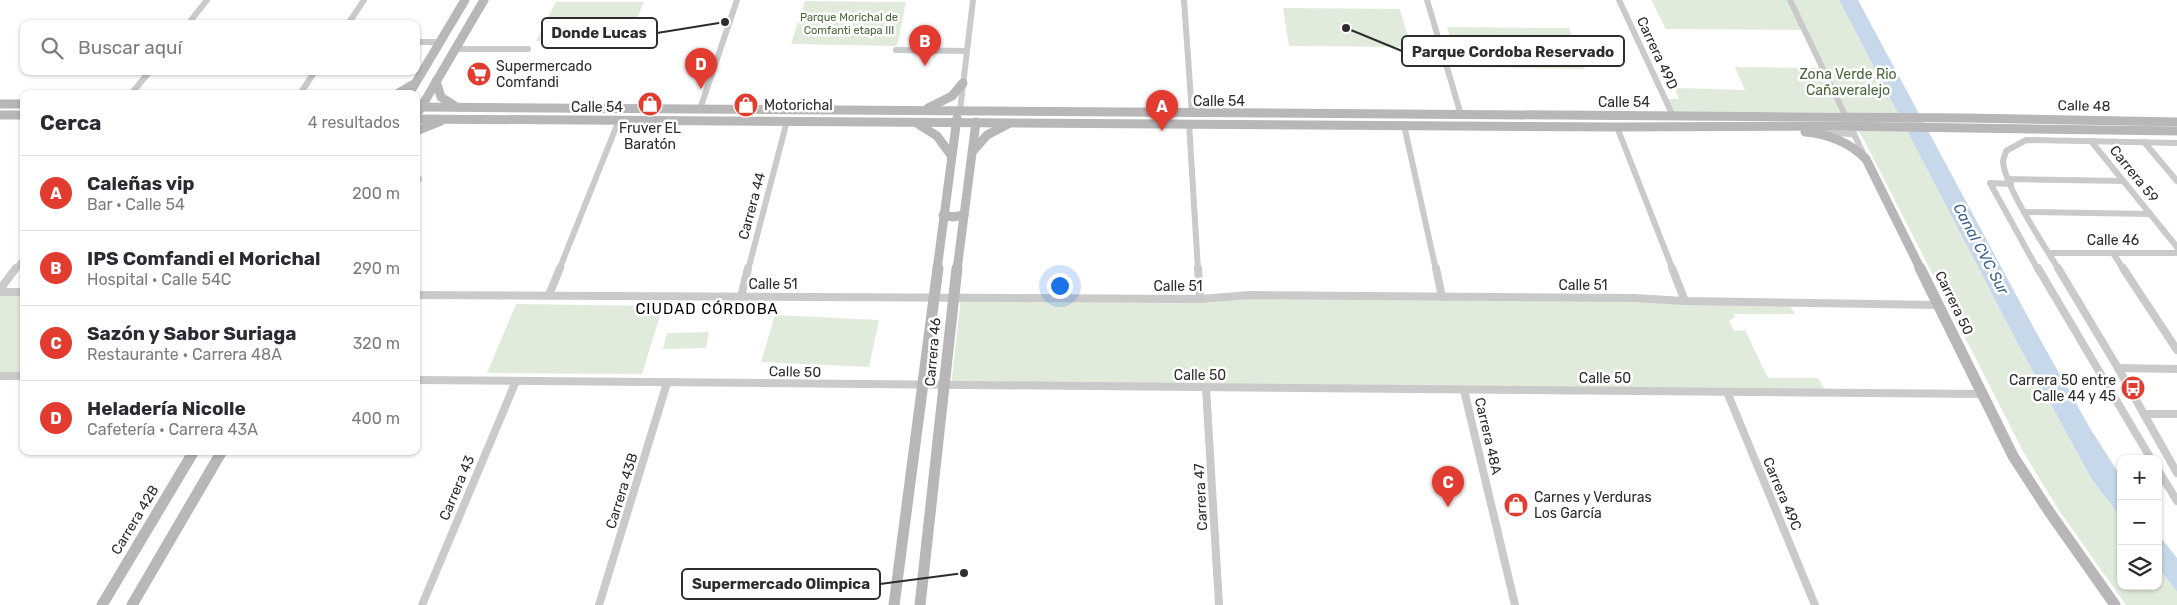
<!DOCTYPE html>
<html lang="es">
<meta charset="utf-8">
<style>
:root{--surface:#fff;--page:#f2f2f3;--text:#2b2b33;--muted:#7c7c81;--line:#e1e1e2;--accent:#e23c31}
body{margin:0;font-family:Rubik,sans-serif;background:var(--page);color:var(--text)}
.controls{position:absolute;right:15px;bottom:15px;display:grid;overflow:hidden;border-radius:10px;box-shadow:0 1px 4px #0004}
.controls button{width:45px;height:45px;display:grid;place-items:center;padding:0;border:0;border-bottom:1px solid var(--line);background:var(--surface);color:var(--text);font:25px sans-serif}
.you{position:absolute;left:1059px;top:285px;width:18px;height:18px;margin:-12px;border:4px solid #fff;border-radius:50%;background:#1a73e8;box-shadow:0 0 0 8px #1a73e833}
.badge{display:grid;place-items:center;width:32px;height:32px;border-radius:50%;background:var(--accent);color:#fff;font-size:16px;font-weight:700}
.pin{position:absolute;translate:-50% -41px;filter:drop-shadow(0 1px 2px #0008)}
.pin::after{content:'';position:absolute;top:26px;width:18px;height:15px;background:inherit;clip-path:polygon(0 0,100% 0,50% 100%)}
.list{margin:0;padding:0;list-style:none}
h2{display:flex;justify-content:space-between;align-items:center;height:65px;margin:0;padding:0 20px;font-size:21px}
h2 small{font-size:16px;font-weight:400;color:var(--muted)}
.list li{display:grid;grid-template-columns:32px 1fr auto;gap:15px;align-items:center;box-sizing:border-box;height:75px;padding:0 20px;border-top:1px solid var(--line)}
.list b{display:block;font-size:19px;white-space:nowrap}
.list p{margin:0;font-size:16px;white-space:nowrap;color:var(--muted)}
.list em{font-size:16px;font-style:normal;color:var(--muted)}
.icon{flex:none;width:28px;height:28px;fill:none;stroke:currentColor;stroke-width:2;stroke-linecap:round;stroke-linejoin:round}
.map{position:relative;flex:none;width:2177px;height:605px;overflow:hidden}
.search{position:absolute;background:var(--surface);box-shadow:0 1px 4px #0004;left:20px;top:20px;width:400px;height:55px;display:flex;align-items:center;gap:12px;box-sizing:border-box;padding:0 18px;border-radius:10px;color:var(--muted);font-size:19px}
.panel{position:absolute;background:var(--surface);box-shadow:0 1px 4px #0004;left:20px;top:90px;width:400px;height:365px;border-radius:10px}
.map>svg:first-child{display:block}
</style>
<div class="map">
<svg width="2177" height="605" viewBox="0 0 2177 605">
<rect width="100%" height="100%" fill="#fff"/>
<g fill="#e1ebdb">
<path d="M1651 0H1839L2019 346 2091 478 2121 518V586H2158V567L2177 592V605H2126L2058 509 2025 455 1863 138 1843 112H1671L1665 99H1679L1675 88 1745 90 1735 67 1821 68 1804 30 1666 29Z"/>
<path d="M805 1 906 2 897 46 791 44Z"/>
<path d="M556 2H644L627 42 536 41Z"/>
<path d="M1283 8 1400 9 1411 47 1289 46Z"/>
<path d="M1447 27 1569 28 1585 69 1460 67Z"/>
<path d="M1250 295 1788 302 1795 314H1734L1735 317 1729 321 1734 331 1745 330 1768 378H1818L1827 393 951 386 961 298Z"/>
<rect x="0" y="296" width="24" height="77"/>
<path d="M516 304 663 306 642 374 487 373Z"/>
<path d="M775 315 879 320 869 367 761 362Z"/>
<path d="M709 332 706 348 663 349 667 333Z"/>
</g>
<g fill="#c7d8ea">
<path d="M1839 0H1858L2036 332 2090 428 2121 477V518L2091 478 2019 346Z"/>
<path d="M2158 534 2177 558V592L2158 567Z"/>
</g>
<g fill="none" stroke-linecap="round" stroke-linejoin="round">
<g stroke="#cacaca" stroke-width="6">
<path d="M1184 0 1192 114"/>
<path d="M1427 0 1461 115"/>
<path d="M1619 0 1673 116"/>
<path d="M1790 0 1864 155"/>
<path d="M188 24 207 0"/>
<path d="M348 24 364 0"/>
<path d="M416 42H440"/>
<path d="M455 49H528"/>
<path d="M896 50 967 51"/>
<path d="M131 94 150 71"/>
<path d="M300 94 315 71"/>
<path d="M700 109 737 0"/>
<path d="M960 111 973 0"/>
<path d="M1189 123 1198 270"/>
<path d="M1404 125 1436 270"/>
<path d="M1617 127 1673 270"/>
<path d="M1824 133 1854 134"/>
<path d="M2091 141 2177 247"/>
<path d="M2144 142 2177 181"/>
<path d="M416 179H419"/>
<path d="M2008 179 2124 181"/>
<path d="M2011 184 1990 183 2038 270"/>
<path d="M2025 212 2150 214"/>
<path d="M2049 253H2177"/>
<path d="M2113 253 2124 270"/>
<path d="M15 270 24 259"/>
<path d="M559 270 619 120"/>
<path d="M748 270 787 121"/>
<path d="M2059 270C2044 245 2006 189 2003 162 2003 159 2005 155 2006 151L2026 140 2177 143"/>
</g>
<g stroke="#cacaca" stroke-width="8">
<path d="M1198 268 1200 299"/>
<path d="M1436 268 1442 297"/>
<path d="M1672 268 1685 301"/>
<path d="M2038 268 2151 459"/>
<path d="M2058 268 2118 368 2177 473"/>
<path d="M2123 268 2177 350"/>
<path d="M0 289 16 268"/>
<path d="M0 292H24"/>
<path d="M416 295 1200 299 1250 295 1634 298 1685 301 1939 305"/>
<path d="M549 295 560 268"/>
<path d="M741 297 748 268"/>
<path d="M2118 368 2177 369"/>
<path d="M0 376H24"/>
<path d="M416 380 1983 394"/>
<path d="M1206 388 1219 605"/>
<path d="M1464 390 1515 605"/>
<path d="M1727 392 1815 605"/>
<path d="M2144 414H2177"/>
<path d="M2158 470 2177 501"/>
<path d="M422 605 516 381"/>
<path d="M599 605 667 383"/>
</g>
<g stroke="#b7b7b7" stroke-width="9">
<path d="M436 81 441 97 455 106"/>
<path d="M397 94 414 84"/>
<path d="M409 94 465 0"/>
<path d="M0 104H24"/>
<path d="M416 107 1966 118 2177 122"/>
<path d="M928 108 952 96 963 83"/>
<path d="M419 111 484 0"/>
<path d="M0 115H24"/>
<path d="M416 119 1617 127 1831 126 2177 131"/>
<path d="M918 124 937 136 951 155"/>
<path d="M416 131 441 121"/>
<path d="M1805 132C1829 134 1849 142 1866 159L1921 270"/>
<path d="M973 151 987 135 1008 124"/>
<path d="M943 215 953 217 964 215"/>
<path d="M937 270 957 118"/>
<path d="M957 270 976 122"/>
</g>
<g stroke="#b7b7b7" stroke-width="11">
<path d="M1920 268 2013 456 2048 510 2115 605"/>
<path d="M102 605 194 451"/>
<path d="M132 605 222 451"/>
<path d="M894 605 938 268"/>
<path d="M920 605 957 268"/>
</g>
</g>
<defs>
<symbol id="supermarket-disc" viewBox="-11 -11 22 22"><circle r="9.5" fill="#e23c31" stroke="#fff"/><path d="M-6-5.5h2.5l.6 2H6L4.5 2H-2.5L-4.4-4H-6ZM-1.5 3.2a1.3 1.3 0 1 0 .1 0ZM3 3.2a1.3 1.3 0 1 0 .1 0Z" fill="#fff"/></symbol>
<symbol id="shop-disc" viewBox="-11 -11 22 22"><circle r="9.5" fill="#e23c31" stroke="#fff"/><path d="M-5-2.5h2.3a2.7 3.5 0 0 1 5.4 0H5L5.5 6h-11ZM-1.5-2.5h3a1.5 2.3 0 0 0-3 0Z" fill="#fff"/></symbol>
<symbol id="bus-disc" viewBox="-11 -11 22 22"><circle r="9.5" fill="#e23c31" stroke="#fff"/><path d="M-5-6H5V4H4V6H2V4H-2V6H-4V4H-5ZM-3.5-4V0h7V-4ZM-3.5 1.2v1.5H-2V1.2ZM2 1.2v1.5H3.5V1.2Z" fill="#fff"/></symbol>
</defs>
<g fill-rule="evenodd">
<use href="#supermarket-disc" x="465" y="60" width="28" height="28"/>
<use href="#shop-disc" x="636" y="90" width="28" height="28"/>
<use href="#shop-disc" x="732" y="91" width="28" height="28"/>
<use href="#bus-disc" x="2119" y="374" width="28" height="28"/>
<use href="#shop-disc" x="1502" y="491" width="28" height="28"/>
</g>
<g text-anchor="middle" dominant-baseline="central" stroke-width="5" stroke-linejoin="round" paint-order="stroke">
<g font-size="11" fill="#4a683b" stroke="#fff">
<text x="849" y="17">Parque Morichal de<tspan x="849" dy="13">Comfanti etapa III</tspan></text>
</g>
<g font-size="14" fill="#2d2d2d" stroke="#fff">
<text transform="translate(1657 53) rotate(65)">Carrera 49D</text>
<text x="1219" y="101">Calle 54</text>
<text x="1624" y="102">Calle 54</text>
<text transform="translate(2084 106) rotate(1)">Calle 48</text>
<text x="597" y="107">Calle 54</text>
<text transform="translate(2134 174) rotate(51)">Carrera 59</text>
<text transform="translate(752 206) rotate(-75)">Carrera 44</text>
<text x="2113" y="240">Calle 46</text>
<text x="773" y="284">Calle 51</text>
<text x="1583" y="285">Calle 51</text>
<text x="1178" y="286">Calle 51</text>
<text transform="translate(1954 303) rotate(64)">Carrera 50</text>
<text transform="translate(933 352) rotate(-85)">Carrera 46</text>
<text transform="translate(795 372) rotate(1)">Calle 50</text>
<text x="1200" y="375">Calle 50</text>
<text x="1605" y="378">Calle 50</text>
<text transform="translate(1488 436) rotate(77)">Carrera 48A</text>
<text transform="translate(457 488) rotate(-67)">Carrera 43</text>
<text transform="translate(622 491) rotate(-73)">Carrera 43B</text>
<text transform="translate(1782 494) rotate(67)">Carrera 49C</text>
<text transform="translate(1201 497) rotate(-93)">Carrera 47</text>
<text transform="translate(135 520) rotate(-59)">Carrera 42B</text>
</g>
<g font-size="14" fill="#2d2d2d" stroke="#fff" text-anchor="start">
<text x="496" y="66">Supermercado<tspan x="496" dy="16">Comfandi</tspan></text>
<text x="764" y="105">Motorichal</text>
<text x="650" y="128" text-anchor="middle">Fruver EL<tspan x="650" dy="16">Baratón</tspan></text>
<text x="2116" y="380" text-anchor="end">Carrera 50 entre<tspan x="2116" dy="16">Calle 44 y 45</tspan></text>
<text x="1534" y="497">Carnes y Verduras<tspan x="1534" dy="16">Los García</tspan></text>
</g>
<g font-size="14" fill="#4a683b" stroke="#fff">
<text x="1848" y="74">Zona Verde Rio<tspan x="1848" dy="16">Cañaveralejo</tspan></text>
</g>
<g font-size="15" font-style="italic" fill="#3d638e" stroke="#fff">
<text transform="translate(1981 249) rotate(62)">Canal CVC Sur</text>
</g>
<g font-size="15" letter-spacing="1" fill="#000" stroke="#fff">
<text x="707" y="309">CIUDAD CÓRDOBA</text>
</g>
</g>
<path fill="none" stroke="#2d2d2d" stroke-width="2" d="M725 22L657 33M1346 28L1402 51M964 573L880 584"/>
<g fill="#2d2d2d" stroke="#fff" stroke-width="2">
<circle cx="725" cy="22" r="5"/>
<circle cx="1346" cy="28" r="5"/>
<circle cx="964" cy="573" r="5"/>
</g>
<g fill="#fff" stroke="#2d2d2d" stroke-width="2">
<rect x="542" y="18" width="115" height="30" rx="5"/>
<rect x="1402" y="36" width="222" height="30" rx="5"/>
<rect x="682" y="569" width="198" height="30" rx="5"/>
</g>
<g font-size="15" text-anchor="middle" font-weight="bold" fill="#2d2d2d">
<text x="599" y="38">Donde Lucas</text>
<text x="1513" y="57">Parque Cordoba Reservado</text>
<text x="781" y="589">Supermercado Olimpica</text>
</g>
</svg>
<div class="controls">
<button>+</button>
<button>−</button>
<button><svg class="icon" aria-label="layers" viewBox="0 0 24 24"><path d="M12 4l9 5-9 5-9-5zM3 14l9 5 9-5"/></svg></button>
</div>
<div class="you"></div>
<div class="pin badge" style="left:1162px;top:131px">A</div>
<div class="pin badge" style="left:925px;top:66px">B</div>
<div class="pin badge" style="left:1448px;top:507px">C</div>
<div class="pin badge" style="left:701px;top:89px">D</div>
<div class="search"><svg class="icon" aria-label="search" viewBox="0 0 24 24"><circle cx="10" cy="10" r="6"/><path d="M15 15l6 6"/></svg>Buscar aquí</div>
<section class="panel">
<h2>Cerca<small>4 resultados</small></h2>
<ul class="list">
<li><span class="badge">A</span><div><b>Caleñas vip</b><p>Bar · Calle 54</p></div><em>200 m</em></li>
<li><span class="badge">B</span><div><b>IPS Comfandi el Morichal</b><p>Hospital · Calle 54C</p></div><em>290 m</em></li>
<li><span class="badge">C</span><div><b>Sazón y Sabor Suriaga</b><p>Restaurante · Carrera 48A</p></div><em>320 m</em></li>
<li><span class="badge">D</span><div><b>Heladería Nicolle</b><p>Cafetería · Carrera 43A</p></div><em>400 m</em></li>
</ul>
</section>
</div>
